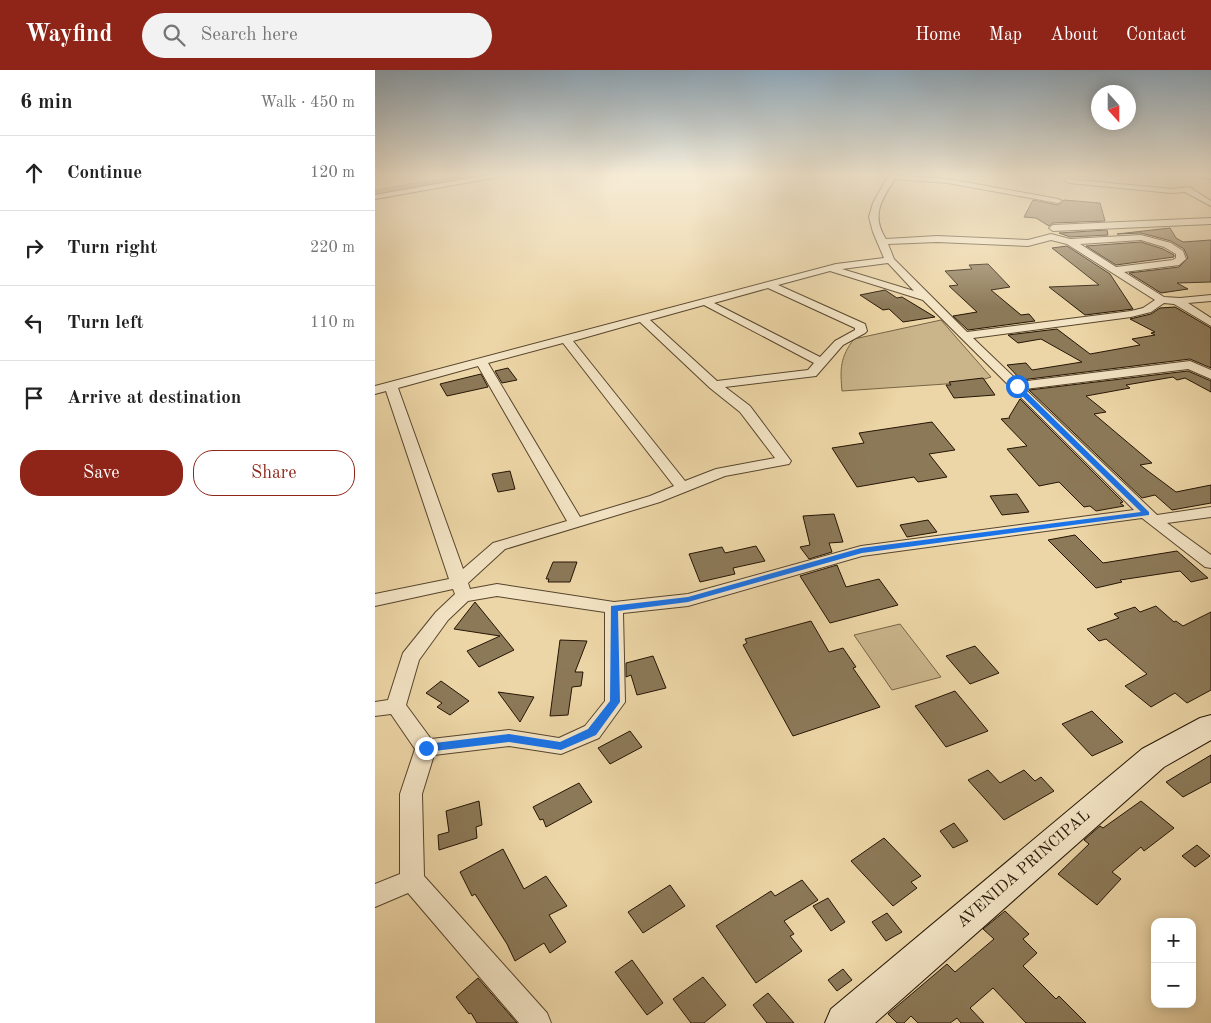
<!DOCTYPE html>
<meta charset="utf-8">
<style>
:root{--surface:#fff;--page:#f2f2f2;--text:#222;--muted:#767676;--line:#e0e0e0;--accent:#8f2418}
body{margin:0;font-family:"Old Standard TT",serif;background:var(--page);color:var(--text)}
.controls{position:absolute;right:15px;bottom:15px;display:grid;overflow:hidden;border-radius:10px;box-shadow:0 2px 12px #0003}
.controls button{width:45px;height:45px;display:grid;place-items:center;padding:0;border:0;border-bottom:1px solid var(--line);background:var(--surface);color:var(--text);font:25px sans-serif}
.compass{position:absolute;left:716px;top:15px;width:45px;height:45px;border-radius:50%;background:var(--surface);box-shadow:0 2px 12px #0003;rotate:159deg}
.stop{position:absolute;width:15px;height:15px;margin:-11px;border:4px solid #1a73e8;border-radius:50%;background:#fff}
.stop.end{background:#1a73e8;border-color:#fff;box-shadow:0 1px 5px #0008}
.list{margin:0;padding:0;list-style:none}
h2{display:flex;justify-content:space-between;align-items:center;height:65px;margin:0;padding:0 20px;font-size:21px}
h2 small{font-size:16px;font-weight:400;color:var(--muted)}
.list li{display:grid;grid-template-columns:32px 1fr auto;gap:15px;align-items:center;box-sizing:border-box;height:75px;padding:0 20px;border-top:1px solid var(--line)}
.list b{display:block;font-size:19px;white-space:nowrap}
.list em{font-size:16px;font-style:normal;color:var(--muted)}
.actions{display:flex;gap:10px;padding:15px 20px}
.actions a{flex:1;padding:11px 0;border:1px solid var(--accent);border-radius:20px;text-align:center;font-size:18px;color:var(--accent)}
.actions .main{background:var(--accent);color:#fff}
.icon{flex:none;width:28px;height:28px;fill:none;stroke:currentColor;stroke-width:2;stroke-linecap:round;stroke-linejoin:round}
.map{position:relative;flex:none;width:836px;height:953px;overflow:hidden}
header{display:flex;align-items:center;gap:30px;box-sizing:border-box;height:70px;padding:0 25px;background:var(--accent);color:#fff}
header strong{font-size:24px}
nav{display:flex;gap:28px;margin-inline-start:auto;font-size:18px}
.search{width:350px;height:45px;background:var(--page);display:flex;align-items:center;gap:12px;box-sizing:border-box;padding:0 18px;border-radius:28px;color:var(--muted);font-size:19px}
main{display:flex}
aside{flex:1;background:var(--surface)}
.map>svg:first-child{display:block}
</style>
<header>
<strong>Wayfind</strong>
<div class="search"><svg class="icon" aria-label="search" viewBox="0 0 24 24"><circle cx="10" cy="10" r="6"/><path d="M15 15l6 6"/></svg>Search here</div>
<nav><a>Home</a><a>Map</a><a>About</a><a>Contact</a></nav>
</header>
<main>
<aside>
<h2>6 min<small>Walk · 450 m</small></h2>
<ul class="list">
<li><svg class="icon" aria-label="ahead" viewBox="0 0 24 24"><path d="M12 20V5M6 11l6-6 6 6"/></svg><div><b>Continue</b></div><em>120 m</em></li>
<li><svg class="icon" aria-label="right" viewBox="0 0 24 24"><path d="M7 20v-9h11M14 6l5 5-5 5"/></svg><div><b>Turn right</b></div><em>220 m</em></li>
<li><svg class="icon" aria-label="left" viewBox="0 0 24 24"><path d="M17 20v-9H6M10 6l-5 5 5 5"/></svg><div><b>Turn left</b></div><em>110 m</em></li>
<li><svg class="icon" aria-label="arrive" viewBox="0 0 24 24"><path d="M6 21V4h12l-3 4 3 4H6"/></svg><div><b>Arrive at destination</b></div></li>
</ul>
<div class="actions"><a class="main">Save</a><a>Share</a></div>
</aside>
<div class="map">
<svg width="836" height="953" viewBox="0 0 836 953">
<rect width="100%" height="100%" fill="#ecd5a6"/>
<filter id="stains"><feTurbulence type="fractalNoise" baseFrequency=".004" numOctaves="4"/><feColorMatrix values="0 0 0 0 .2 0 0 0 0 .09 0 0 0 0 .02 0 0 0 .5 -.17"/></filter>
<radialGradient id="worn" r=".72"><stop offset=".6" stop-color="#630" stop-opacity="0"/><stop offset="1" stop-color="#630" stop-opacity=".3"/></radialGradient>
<g fill="#cab48a" stroke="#786447">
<path d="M566 250 616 307 600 312 467 321C465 299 465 287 479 269Z"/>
<path d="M525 554 566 607 517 620 479 565Z"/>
</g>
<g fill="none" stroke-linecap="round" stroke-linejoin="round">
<path fill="#a8946f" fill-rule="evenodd" d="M92 104H110L106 106 0 125V119Z"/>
</g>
<g fill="#8c7958" stroke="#251504">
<path d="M658 130 683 135 689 130 725 133 730 151 678 153 674 156 661 148 649 147Z"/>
<path d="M795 158 801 168 808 172 836 170V212L802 213 813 219 786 223 754 203 804 197 813 188 809 179 796 171 766 163 742 164Z"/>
<path d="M732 160 733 165 695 167 684 163Z"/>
<path d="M766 172 788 179 799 185V187L741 195 711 176Z"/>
<path d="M692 176 735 204 758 239 710 245 674 217 724 215 677 178Z"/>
<path d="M613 194 635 217 616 220 646 245 654 244 660 251 593 260 578 246 602 242 574 216 583 215 570 201 597 199 594 195Z"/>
<path d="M510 220 522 228 527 227 560 247 528 252 514 239 508 240 485 225Z"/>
<path d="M800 237 836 258V298L815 289 646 310 632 295 651 293 657 300 707 292 666 269 643 273 633 265 682 259 715 284 765 275 757 269 780 265 776 263 780 262 755 249 776 244 785 238Z"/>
<path d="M133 298 142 310 127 313 120 301Z"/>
<path d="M813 301 836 311V322L810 308 802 310 798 307 751 315 755 318 711 326 731 342 719 344 777 393 765 395 801 422 836 415V433L797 440 780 425 767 428 654 320Z"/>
<path d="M106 304 113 317 72 326 65 314Z"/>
<path d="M608 308 620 325 579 328 571 315H576L574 312Z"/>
<path d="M645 329 748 432 745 433 749 436 721 441 715 436 709 437 684 412 664 416 632 379 652 376 626 349 635 348 634 347Z"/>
<path d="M557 352 580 380 554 384 572 407 543 412 539 407 482 417 457 378 489 373 484 363Z"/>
<path d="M135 401 140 419 123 422 117 404Z"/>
<path d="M642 424 654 442 627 445 615 426Z"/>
<path d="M459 444 468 472 454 473 457 482 434 489 425 477 435 475 428 446Z"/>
<path d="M553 450 562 462 532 467 525 455Z"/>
<path d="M700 465 728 493 802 481 833 508 816 512 805 501 745 510 747 512 721 518 673 470Z"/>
<path d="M381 476 390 491 358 498 360 504 325 512 314 484 347 477 350 483Z"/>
<path d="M178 492H202L195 512H173L174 509H171Z"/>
<path d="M462 495 471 517 504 509 523 535 455 553 425 506Z"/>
<path d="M100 532 139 580 104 597 92 581 125 566 79 559Z"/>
<path d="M781 536 799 552 801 551 808 556 836 542V620L812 633 800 623 776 637 750 616 772 604 731 569 724 571 712 559 744 548 739 544 760 537 765 542Z"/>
<path d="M436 551 454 582 468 578 481 597 478 598 505 637 418 666 368 575 372 573 370 569Z"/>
<path d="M185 570 212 571 200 602H208L206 616 197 617 193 645 175 646Z"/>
<path d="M600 576 624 603 595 614 571 586Z"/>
<path d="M278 586 291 618 262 625 256 605 251 607V593Z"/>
<path d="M66 611 94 631 75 645 62 637 67 633 51 623Z"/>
<path d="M580 621 613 661 571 677 540 636Z"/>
<path d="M123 622 159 627 145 652Z"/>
<path d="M717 641 748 672 717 686 687 654Z"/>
<path d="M255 661 267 677 235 694 223 678Z"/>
<path d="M836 685V712L808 727 791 712Z"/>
<path d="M613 700 625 713 649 700 660 711 666 707 679 721 629 750 593 710Z"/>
<path d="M204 713 217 732 171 757 168 749 165 750 158 737Z"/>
<path d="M104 731 107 755 101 757 102 768 64 780 63 765 74 762 71 741Z"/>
<path d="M766 731 799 758 769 781 766 777 737 802 746 809 722 835 683 804 714 774 709 770 725 756 728 758Z"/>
<path d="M579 753 593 771 578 778 565 761Z"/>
<path d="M509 768 546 806 536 812 542 818 518 836 476 791Z"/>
<path d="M822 775 835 786 820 797 807 786Z"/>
<path d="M128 779 149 819 171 806 192 836 174 845 191 872 175 883 169 873 140 891 132 874 100 824 97 826 85 802Z"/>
<path d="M427 810 443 830 409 851 419 864 415 866 427 881 381 913 341 856 396 821 400 826Z"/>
<path d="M295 815 310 836 268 863 253 842Z"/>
<path d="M453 828 470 852 456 861 438 836Z"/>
<path d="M630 841 654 864 648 869 662 883 648 896 681 929 684 926 711 953H651L618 918 595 938 609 953H586L582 948 575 953H543L536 946 529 953H522L513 944 572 894 580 902 619 869 608 859Z"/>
<path d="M512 843 527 862 511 871 497 852Z"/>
<path d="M257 890 288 933 272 945 240 902Z"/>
<path d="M468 899 477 910 462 921 453 910Z"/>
<path d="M328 907 351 935 329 953H316L298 929Z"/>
<path d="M103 908 142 953H102L96 943 94 944 81 927Z"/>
<path d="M393 923 419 953H392L378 935Z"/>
</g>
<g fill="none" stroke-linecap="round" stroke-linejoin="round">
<defs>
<g id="minor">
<path d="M117 104H133L129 106 0 129V125Z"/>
<path d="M819 104 836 105V109L820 106Z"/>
<path d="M516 105 573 109 683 129 687 131 683 133 573 113 520 109C506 130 496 146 511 169L562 166 653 170 676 164 695 169 766 165 796 173 808 181 811 189 804 195 749 202 789 227 805 228 836 225V231L813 233 836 248V256L799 234 789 233 776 242 756 247 598 268 644 312 815 291 836 300V309L813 299 650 319 782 445 836 437V447L792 453 836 485V498L830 497 767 448 487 486 313 536 248 543 250 632 224 668 186 684 134 676 59 685 47 724 49 806 172 943 176 953H144L33 823 0 837V814L25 804V724L40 679 16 644 0 646V632L13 630 28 583 61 542 80 524 78 519 0 536V524L74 509 11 321 0 324V316L461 194 509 188 498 162 494 147 498 133 512 108ZM676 170 692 174 780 230 768 238 756 241 592 262 519 189 513 174 562 172 653 176ZM766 170 789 177 801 184V188L798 190 741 197 705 174ZM513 193 539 221 467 199ZM455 201 548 230 759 440 486 476 313 524 239 532 122 514 95 519 93 513 130 479 285 432 350 406 414 394 416 391 375 336 350 317 441 306 468 275 490 263 492 261 490 254 403 215ZM393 218 480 258V260L460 271 445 287 339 233ZM329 235 439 293 433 300 342 311 275 250ZM265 252 335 318 365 342 400 388 341 399 310 411 198 271ZM188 273 299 416 275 426 205 447 113 293ZM103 296 192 451 118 473 88 499 23 318ZM122 526 230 542V631L210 656 184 668 134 660 56 669 31 635 44 590 73 550 93 531Z"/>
<path d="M691 109 797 119 814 117 836 131V136L810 122 797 123 694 113 690 111Z"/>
<path d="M836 148V154L678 161 674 158 678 155Z"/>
</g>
<path id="secondary" d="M836 645V670L789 697 500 953H450L456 939 767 679 825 648Z"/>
</defs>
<use href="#minor" stroke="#57452c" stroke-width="2"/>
<use href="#secondary" stroke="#251504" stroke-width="2"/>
<use href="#minor" fill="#f3e4c5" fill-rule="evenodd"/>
<use href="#secondary" fill="#f3e4c5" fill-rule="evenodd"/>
</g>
<linearGradient id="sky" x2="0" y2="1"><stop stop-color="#8ea7b8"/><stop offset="0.44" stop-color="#f6ecd7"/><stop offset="1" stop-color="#f6ecd7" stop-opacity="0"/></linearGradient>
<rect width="836" height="237" fill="url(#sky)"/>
<path fill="#1a73e8" d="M639 315H644L774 442V445L487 483 313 532 243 541 245 632 221 665 186 680 134 672 51 682 47 681 46 678 47 675 51 674 134 664 185 672 213 659 235 631 236 536 313 527 486 478 766 442 639 318Z"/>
<g text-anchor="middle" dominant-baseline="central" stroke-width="4.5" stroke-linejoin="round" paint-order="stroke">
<g font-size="16" fill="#251504" stroke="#f3e4c5">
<text transform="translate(649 799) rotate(-41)">AVENIDA PRINCIPAL</text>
</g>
</g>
<rect width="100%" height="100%" filter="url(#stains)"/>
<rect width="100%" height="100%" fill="url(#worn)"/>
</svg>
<div class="controls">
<button>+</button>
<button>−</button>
</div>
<svg class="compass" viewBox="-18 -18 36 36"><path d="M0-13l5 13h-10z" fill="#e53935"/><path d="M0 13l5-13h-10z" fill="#767676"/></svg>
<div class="stop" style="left:642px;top:316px"></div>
<div class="stop end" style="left:51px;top:678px"></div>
</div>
</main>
